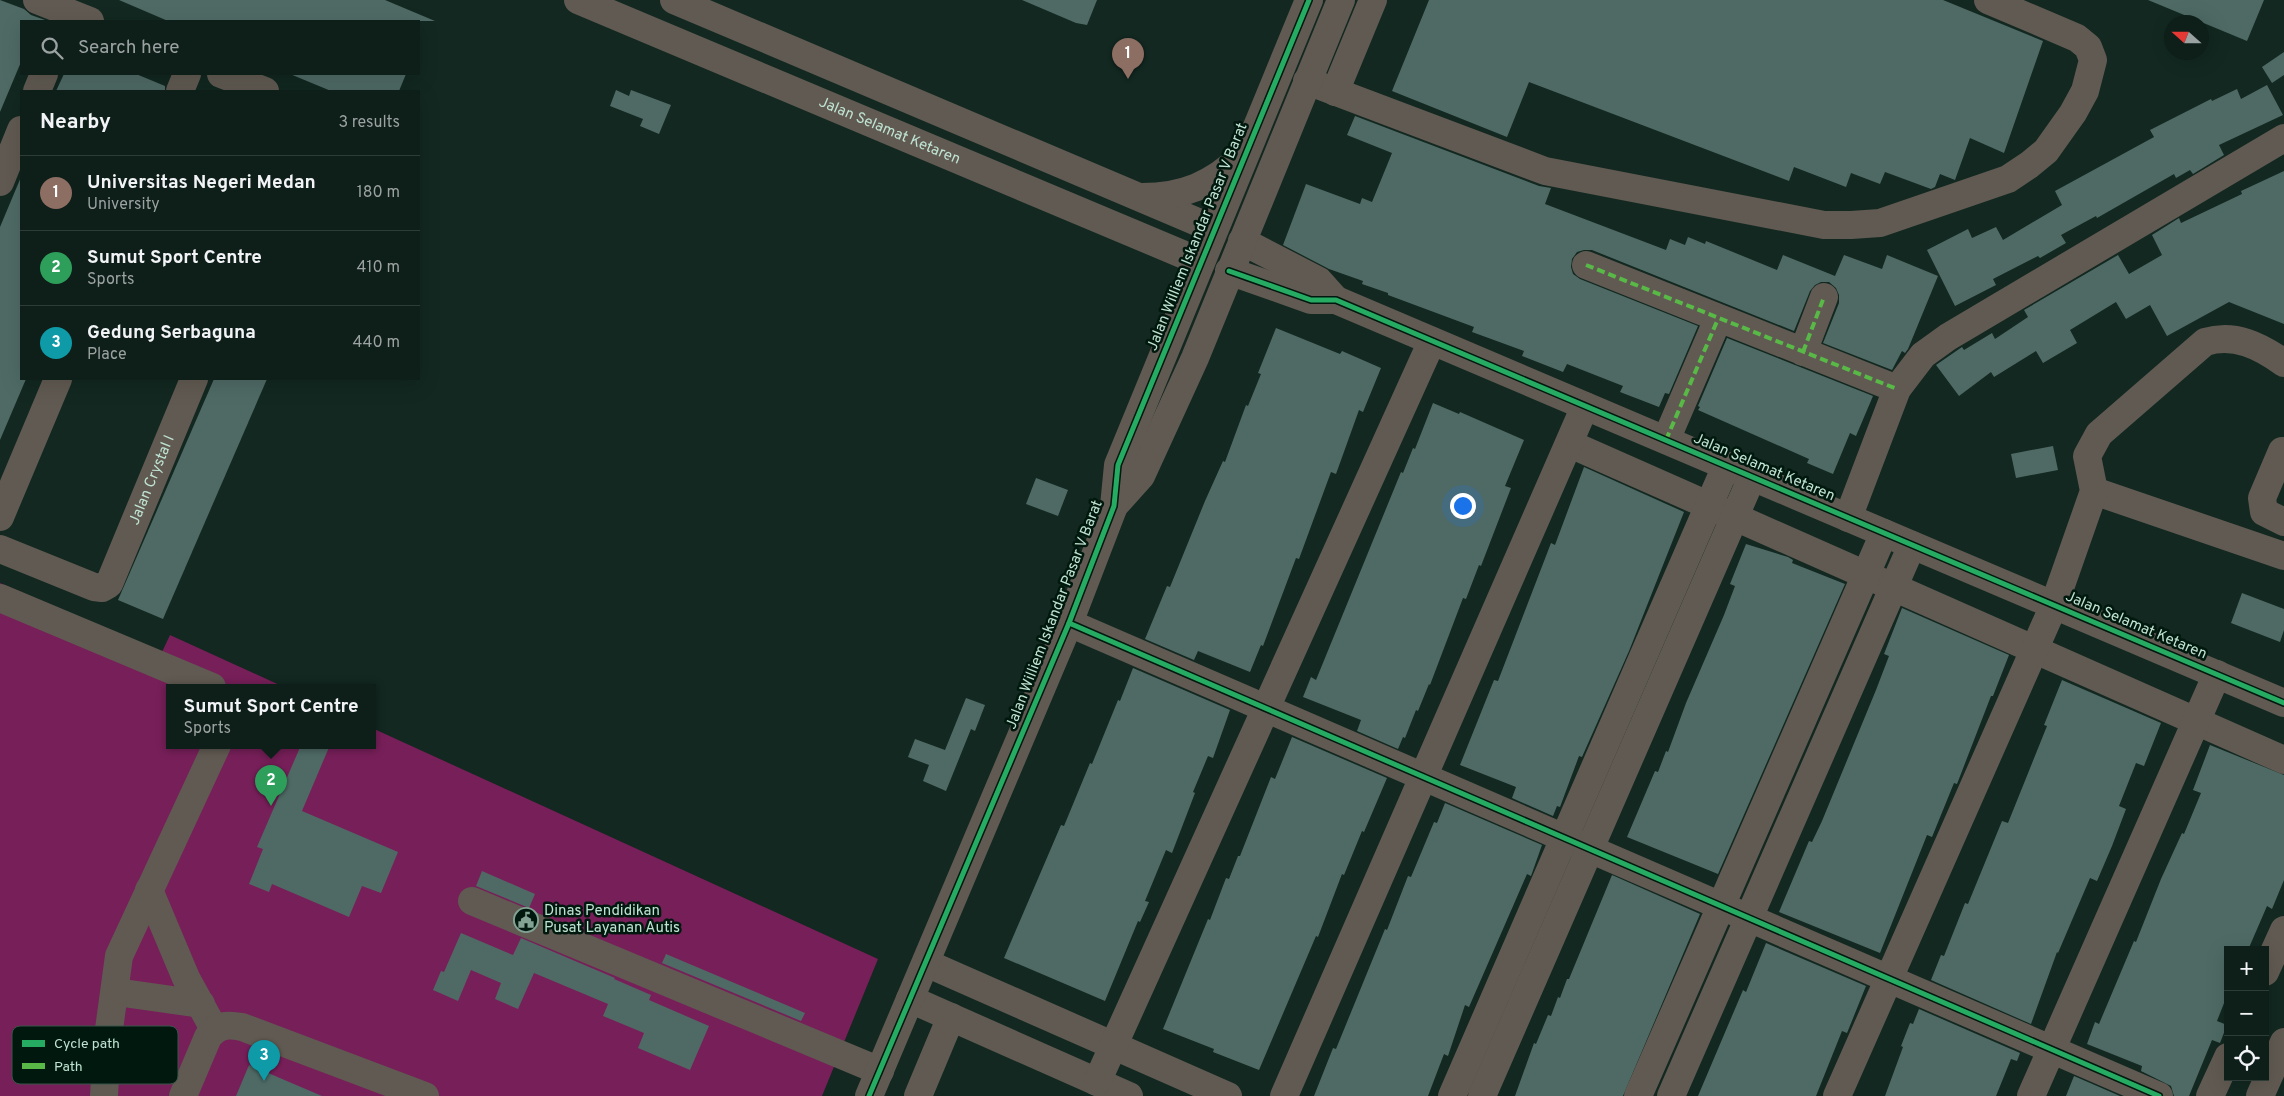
<!DOCTYPE html>
<meta charset="utf-8">
<style>
:root{--surface:#0e1e18;--page:#172721;--text:#f1f3f6;--muted:#9ba2a2;--line:#2e3c37;--accent:#8c9099}
body{margin:0;font-family:Overpass,sans-serif;background:var(--page);color:var(--text)}
.controls{position:absolute;right:15px;bottom:15px;display:grid;overflow:hidden;border-radius:0px;box-shadow:0 5px 20px #0002}
.controls button{width:45px;height:45px;display:grid;place-items:center;padding:0;border:0;border-bottom:1px solid var(--line);background:var(--surface);color:var(--text);font:25px sans-serif}
.compass{position:absolute;left:2164px;top:15px;width:45px;height:45px;border-radius:50%;background:var(--surface);box-shadow:0 5px 20px #0002;rotate:291deg}
.you{position:absolute;left:1462px;top:505px;width:18px;height:18px;margin:-12px;border:4px solid #fff;border-radius:50%;background:#1a73e8;box-shadow:0 0 0 8px #1a73e833}
.badge{display:grid;place-items:center;width:32px;height:32px;border-radius:50%;background:var(--accent);color:#fff;font-size:16px;font-weight:700}
.pin{position:absolute;translate:-50% -41px;filter:drop-shadow(0 1px 2px #0008)}
.pin::after{content:'';position:absolute;top:26px;width:18px;height:15px;background:inherit;clip-path:polygon(0 0,100% 0,50% 100%)}
.popup{position:absolute;left:166px;top:684px;width:210px;height:65px;box-sizing:border-box;display:grid;place-content:center;border-radius:0px;background:var(--surface);filter:drop-shadow(0 1px 4px #0005);font-size:16px;white-space:nowrap;color:var(--muted)}
.popup b{font-size:19px;color:var(--text)}
.popup::after{content:'';position:absolute;left:50%;top:100%;margin-left:-10px;border:10px solid transparent;border-top-color:var(--surface)}
.list{margin:0;padding:0;list-style:none}
h2{display:flex;justify-content:space-between;align-items:center;height:65px;margin:0;padding:0 20px;font-size:21px}
h2 small{font-size:16px;font-weight:400;color:var(--muted)}
.list li{display:grid;grid-template-columns:32px 1fr auto;gap:15px;align-items:center;box-sizing:border-box;height:75px;padding:0 20px;border-top:1px solid var(--line)}
.list b{display:block;font-size:19px;white-space:nowrap}
.list p{margin:0;font-size:16px;white-space:nowrap;color:var(--muted)}
.list em{font-size:16px;font-style:normal;color:var(--muted)}
.icon{flex:none;width:28px;height:28px;fill:none;stroke:currentColor;stroke-width:2;stroke-linecap:round;stroke-linejoin:round}
.map{position:relative;flex:none;width:2284px;height:1096px;overflow:hidden}
.search{position:absolute;background:var(--surface);box-shadow:0 5px 20px #0002;left:20px;top:20px;width:400px;height:55px;display:flex;align-items:center;gap:12px;box-sizing:border-box;padding:0 18px;border-radius:0px;color:var(--muted);font-size:19px}
.panel{position:absolute;background:var(--surface);box-shadow:0 5px 20px #0002;left:20px;top:90px;width:400px;height:290px;border-radius:0px}
.map>svg:first-child{display:block}
</style>
<div class="map">
<svg width="2284" height="1096" viewBox="0 0 2284 1096">
<rect width="100%" height="100%" fill="#122820"/>
<path fill="#771f59" d="M0 583 162 652 170 635 284 687H170V745H372V728L878 959 822 1096H0Z"/>
<g fill="#4f6a65">
<path d="M0 0 24 9 31 15 48 21H21V62L0 112Z"/>
<path d="M119 0H385L435 21H168Z"/>
<path d="M1022 0H1097L1087 25 1076 23Z"/>
<path d="M1429 0H1943L2043 41 2004 153 1970 138 1955 180 1940 174 1935 187 1931 189 1885 172 1880 184 1851 173 1846 187 1794 167 1789 181 1529 82 1507 137 1392 91Z"/>
<path d="M2148 0H2264L2247 41Z"/>
<path d="M2284 52V75L2272 83 2262 67Z"/>
<path d="M64 74H136L165 86V91H56Z"/>
<path d="M290 74H406L399 91H331Z"/>
<path d="M2267 85 2283 115 2219 145 2224 155 2193 174 2190 170 2176 178 2174 174 2097 218 2096 216 2061 235 2066 243 2040 258 2038 256 1993 279 1996 285 1955 306 1927 250 1968 229 1972 238 1996 227 2003 240 2062 205 2055 191 2154 137 2150 130 2211 99 2212 101 2237 89 2241 99Z"/>
<path d="M616 90 629 96 631 90 671 105 659 134 640 126 643 119 610 106Z"/>
<path d="M1355 116 1539 186 1551 188 1545 204 1666 250 1670 239 1685 245 1688 237 1705 244 1706 241 1777 270 1783 255 1835 276 1844 255 1882 269 1887 255 1938 276 1908 349 1905 353 1902 351 1892 370 1823 343 1839 303V295L1836 288 1829 282H1821L1815 285 1810 291 1794 331 1592 250H1584L1577 252 1572 259 1571 267 1573 274 1580 279 1698 326 1669 394 1665 393 1659 407 1620 392 1623 386 1567 364 1563 372 1522 356 1524 351 1472 332 1474 327 1388 295V293L1362 284 1363 281 1329 269 1283 245 1306 184 1360 204 1362 198 1372 202 1392 153 1347 135Z"/>
<path d="M2284 171V324L2229 302 2167 336 2150 305 2126 319 2116 302 2070 330 2077 343 2043 363 2036 351 1994 377 1991 372 1959 396 1936 365 1962 347 1964 350 1992 333 1995 339 2028 317 2024 310 2118 255 2129 274 2162 255 2152 235 2179 218 2181 223 2242 194 2241 191Z"/>
<path d="M21 177V379H26L0 440V227Z"/>
<path d="M1276 328 1340 354 1342 351 1381 368 1363 412 1359 410 1336 474 1331 472 1299 559 1296 558 1263 646 1261 645 1250 672 1198 651 1194 660 1145 639 1167 586 1170 587 1205 501 1223 461 1225 462 1246 405 1248 406 1261 374 1258 373Z"/>
<path d="M1727 338 1873 396 1856 436 1850 433 1833 474 1807 463 1809 459 1698 410 1700 407 1698 406Z"/>
<path d="M214 379H267L163 619 118 600Z"/>
<path d="M1433 403 1459 414 1460 412 1524 440 1505 486 1511 488 1481 566 1479 565 1466 599 1463 598 1430 685 1429 684 1418 711 1416 710 1405 738 1403 737 1398 749 1357 731 1361 720 1303 697 1311 677 1316 680 1401 472 1403 473 1413 448 1415 449Z"/>
<path d="M2053 446 2058 470 2016 478 2011 454Z"/>
<path d="M1584 467 1684 512 1629 651 1582 757 1579 756 1560 807 1557 806 1553 816 1512 798 1516 787 1460 765 1494 680 1498 681 1551 543 1555 545Z"/>
<path d="M1036 478 1068 490 1058 516 1026 504Z"/>
<path d="M1746 544 1788 557 1793 560 1792 563 1845 584 1718 874 1627 837 1655 771 1658 772 1666 751 1668 752 1686 703 1724 615 1735 586 1730 584Z"/>
<path d="M2242 593 2284 609V630L2280 642 2231 623Z"/>
<path d="M1902 608 2009 655 1993 696H1991L1957 784 1954 783 1932 837 1927 835 1880 953 1779 912 1809 841 1812 842 1822 821 1876 690 1889 656 1884 654Z"/>
<path d="M1133 668 1230 710 1213 758 1208 756 1193 792 1195 793 1172 853 1166 850 1145 901 1149 902 1140 922 1138 921 1105 1001 1004 958 1061 825 1064 826 1090 763 1092 764 1118 700 1120 701Z"/>
<path d="M2062 680 2161 723 2144 766 2136 763 2119 806 2126 809 2112 846 2097 881 2090 878 2058 953 2057 952 2031 1024 1931 980 1941 955 1944 956 1965 903 1968 904 2002 821 2008 823 2047 726 2044 725Z"/>
<path d="M966 698 985 705 975 731 971 729 946 791 923 781 929 765 908 757 915 739 945 750Z"/>
<path d="M1292 737 1387 778 1364 832 1362 831 1344 875 1342 874 1318 937 1316 936 1259 1070 1213 1052 1214 1049 1163 1029 1208 919 1210 920 1226 878 1229 879 1238 856H1240L1271 777 1275 779Z"/>
<path d="M301 745H330L302 811 398 852 381 893 362 886 349 917 272 884 269 892 249 884 263 849 257 847Z"/>
<path d="M2210 745 2284 775V880L2272 909 2267 906 2248 950H2228V993L2217 1021 2227 1025 2220 1043 2212 1040 2189 1096H2174L2171 1086 2141 1071 2142 1066 2087 1044 2095 1022 2099 1024 2134 941 2136 942 2161 879 2182 833 2184 834 2201 793 2193 790Z"/>
<path d="M1445 803 1542 845 1531 876 1527 874 1469 1007 1465 1005 1448 1056 1444 1054 1428 1096H1314L1333 1048 1336 1049 1385 929 1387 930 1408 876 1411 877 1434 822 1437 823Z"/>
<path d="M482 871 535 894 529 908 476 886Z"/>
<path d="M1612 875 1700 914 1623 1096H1515L1534 1043 1536 1044 1548 1015 1551 1016 1558 997 1560 998 1567 979H1569Z"/>
<path d="M461 933 513 955 521 938 615 978 614 979 651 995 649 1000 709 1026 690 1070 638 1048 644 1033 603 1016 608 1004 534 973 518 1009 495 999 501 983 471 970 458 1001 433 990 441 971 444 972Z"/>
<path d="M1766 943 1866 986 1847 1033 1842 1031 1816 1096H1698L1743 990 1746 992Z"/>
<path d="M666 954 805 1013 801 1021 662 963Z"/>
<path d="M1919 1009 2020 1053 2017 1061 2011 1059 1996 1096H1885L1903 1047 1901 1046 1910 1023 1913 1024Z"/>
<path d="M249 1065 322 1096H236Z"/>
<path d="M2074 1076 2120 1096H2066Z"/>
</g>
<g fill="none" stroke-linecap="round" stroke-linejoin="round">
<g stroke="#605a52" stroke-width="28">
<path d="M37 0 90 21"/>
<path id="s1" d="M578 0 1201 262"/>
<path d="M674 0 1214 229"/>
<path d="M221 74 265 91"/>
<path d="M1307 81 1545 171 1824 225H1851L1880 223 2008 179 2029 165 2046 151 2073 113 2085 91 2093 60 2088 47 2077 38 1988 0"/>
<path d="M37 91 44 74"/>
<path d="M180 91 187 74"/>
<path d="M1335 92 1373 0"/>
<path d="M0 182 21 130"/>
<path d="M1142 197C1182 197 1213 185 1242 156"/>
<path d="M1242 241 1319 281 1336 300"/>
<path d="M1586 265 1897 389"/>
<path d="M1229 271 1311 300H1336L2284 703"/>
<path d="M1803 352 1824 297"/>
<path d="M1666 440 1718 319"/>
<path d="M1570 444 2284 760"/>
<path d="M2282 451 2262 498 2264 512 2284 522"/>
<path d="M2094 491 2284 556"/>
<path d="M1114 506 1141 476 1195 358 1341 0"/>
<path d="M0 517 58 379"/>
<path d="M1848 518 1897 389 1923 355 1948 337 2284 138"/>
<path id="s2" d="M0 549 94 587 102 588 109 584 194 379"/>
<path d="M0 598 212 687"/>
<path d="M1069 623 2159 1096"/>
<path d="M149 890 186 978 214 1029"/>
<path d="M472 901 880 1071"/>
<path d="M926 963 1228 1096"/>
<path d="M2265 972 2284 930"/>
<path d="M116 992 201 1004"/>
<path d="M910 999 1129 1096"/>
<path d="M1097 1082 1432 341"/>
<path d="M104 1096 107 1044 119 956 217 745"/>
<path d="M183 1096 208 1037C218 1025 226 1024 242 1027L425 1096"/>
<path d="M869 1096 1069 623 1114 506 1118 465 1309 0"/>
<path d="M918 1096 951 1017"/>
<path d="M1284 1096 1585 406"/>
<path d="M1452 1096 1726 466"/>
<path d="M1482 1096 1752 477"/>
<path d="M1638 1096 1884 533"/>
<path d="M1671 1096 1912 545"/>
<path d="M1837 1096 2054 605 2094 491 2087 456 2099 434 2205 342C2235 333 2260 346 2284 363"/>
<path d="M2031 1096 2217 674"/>
<path d="M2210 1096 2228 1057"/>
<path d="M2260 1096 2284 1042"/>
</g>
<g stroke="#58b947" stroke-width="4" stroke-dasharray="8 4" stroke-linecap="butt">
<path d="M1586 265 1897 389"/>
<path d="M1803 352 1824 297"/>
<path d="M1666 440 1718 319"/>
</g>
<defs>
<g id="cycleway">
<path d="M1229 271 1311 300H1336L2284 703"/>
<path d="M1069 623 2159 1096"/>
<path d="M869 1096 1069 623 1114 506 1118 465 1309 0"/>
</g>
</defs>
<use href="#cycleway" stroke="#00180e" stroke-width="8"/>
<use href="#cycleway" stroke="#26ab63" stroke-width="5"/>
</g>
<defs>
<symbol id="civic-ring" viewBox="-11 -11 22 22"><circle r="9.5" fill="#00180e" stroke="#82a294" stroke-width="1.5"/><path d="M-.6-6.5H3V-4.5H.6V-3L4-1V1h2V6H-6V1h2V-1L-.6-3ZM-1.2 2.5V6h2.4V2.5Z" fill="#82a294"/></symbol>
</defs>
<g fill-rule="evenodd">
<use href="#civic-ring" x="512" y="906" width="28" height="28"/>
</g>
<g text-anchor="middle" dominant-baseline="central" stroke-width="5" stroke-linejoin="round" paint-order="stroke">
<g font-size="15" fill="#bfe3d2" stroke="#00180e">
<text stroke="none"><textPath href="#s1" startOffset="338">Jalan Selamat Ketaren</textPath></text>
<text transform="translate(1198 237) rotate(-68)">Jalan Williem Iskandar Pasar V Barat</text>
<text transform="translate(1764 468) rotate(23)">Jalan Selamat Ketaren</text>
<text stroke="none"><textPath href="#s2" startOffset="230">Jalan Crystal I</textPath></text>
<text transform="translate(1055 615) rotate(-69)">Jalan Williem Iskandar Pasar V Barat</text>
<text transform="translate(2136 626) rotate(23)">Jalan Selamat Ketaren</text>
</g>
<g font-size="15" fill="#bfe3d2" stroke="#00180e" text-anchor="start">
<text x="544" y="911">Dinas Pendidikan<tspan x="544" dy="17">Pusat Layanan Autis</tspan></text>
</g>
</g>
<rect x="12" y="1026" width="166" height="58" rx="8" fill="#00180e" stroke="#395549" stroke-width="1"/>
<rect x="22" y="1040" width="23" height="7" fill="#26ab63"/>
<rect x="22" y="1063" width="23" height="6" fill="#58b947"/>
<g font-size="14" fill="#bfe3d2">
<text x="54" y="1048">Cycle path</text>
<text x="54" y="1071">Path</text>
</g>
</svg>
<div class="controls">
<button>+</button>
<button>−</button>
<button><svg class="icon" aria-label="locate" viewBox="0 0 24 24"><circle cx="12" cy="12" r="6"/><path d="M12 2v4M12 18v4M2 12h4M18 12h4"/></svg></button>
</div>
<svg class="compass" viewBox="-18 -18 36 36"><path d="M0-13l5 13h-10z" fill="#e53935"/><path d="M0 13l5-13h-10z" fill="#9ba2a2"/></svg>
<div class="you"></div>
<div class="pin badge" style="left:1128px;top:79px;background:#8d6e63">1</div>
<div class="pin badge" style="left:271px;top:806px;background:#2e9e5b">2</div>
<div class="popup"><b>Sumut Sport Centre</b>Sports</div>
<div class="pin badge" style="left:264px;top:1081px;background:#0f9aa8">3</div>
<div class="search"><svg class="icon" aria-label="search" viewBox="0 0 24 24"><circle cx="10" cy="10" r="6"/><path d="M15 15l6 6"/></svg>Search here</div>
<section class="panel">
<h2>Nearby<small>3 results</small></h2>
<ul class="list">
<li><span class="badge" style="background:#8d6e63">1</span><div><b>Universitas Negeri Medan</b><p>University</p></div><em>180 m</em></li>
<li><span class="badge" style="background:#2e9e5b">2</span><div><b>Sumut Sport Centre</b><p>Sports</p></div><em>410 m</em></li>
<li><span class="badge" style="background:#0f9aa8">3</span><div><b>Gedung Serbaguna</b><p>Place</p></div><em>440 m</em></li>
</ul>
</section>
</div>
